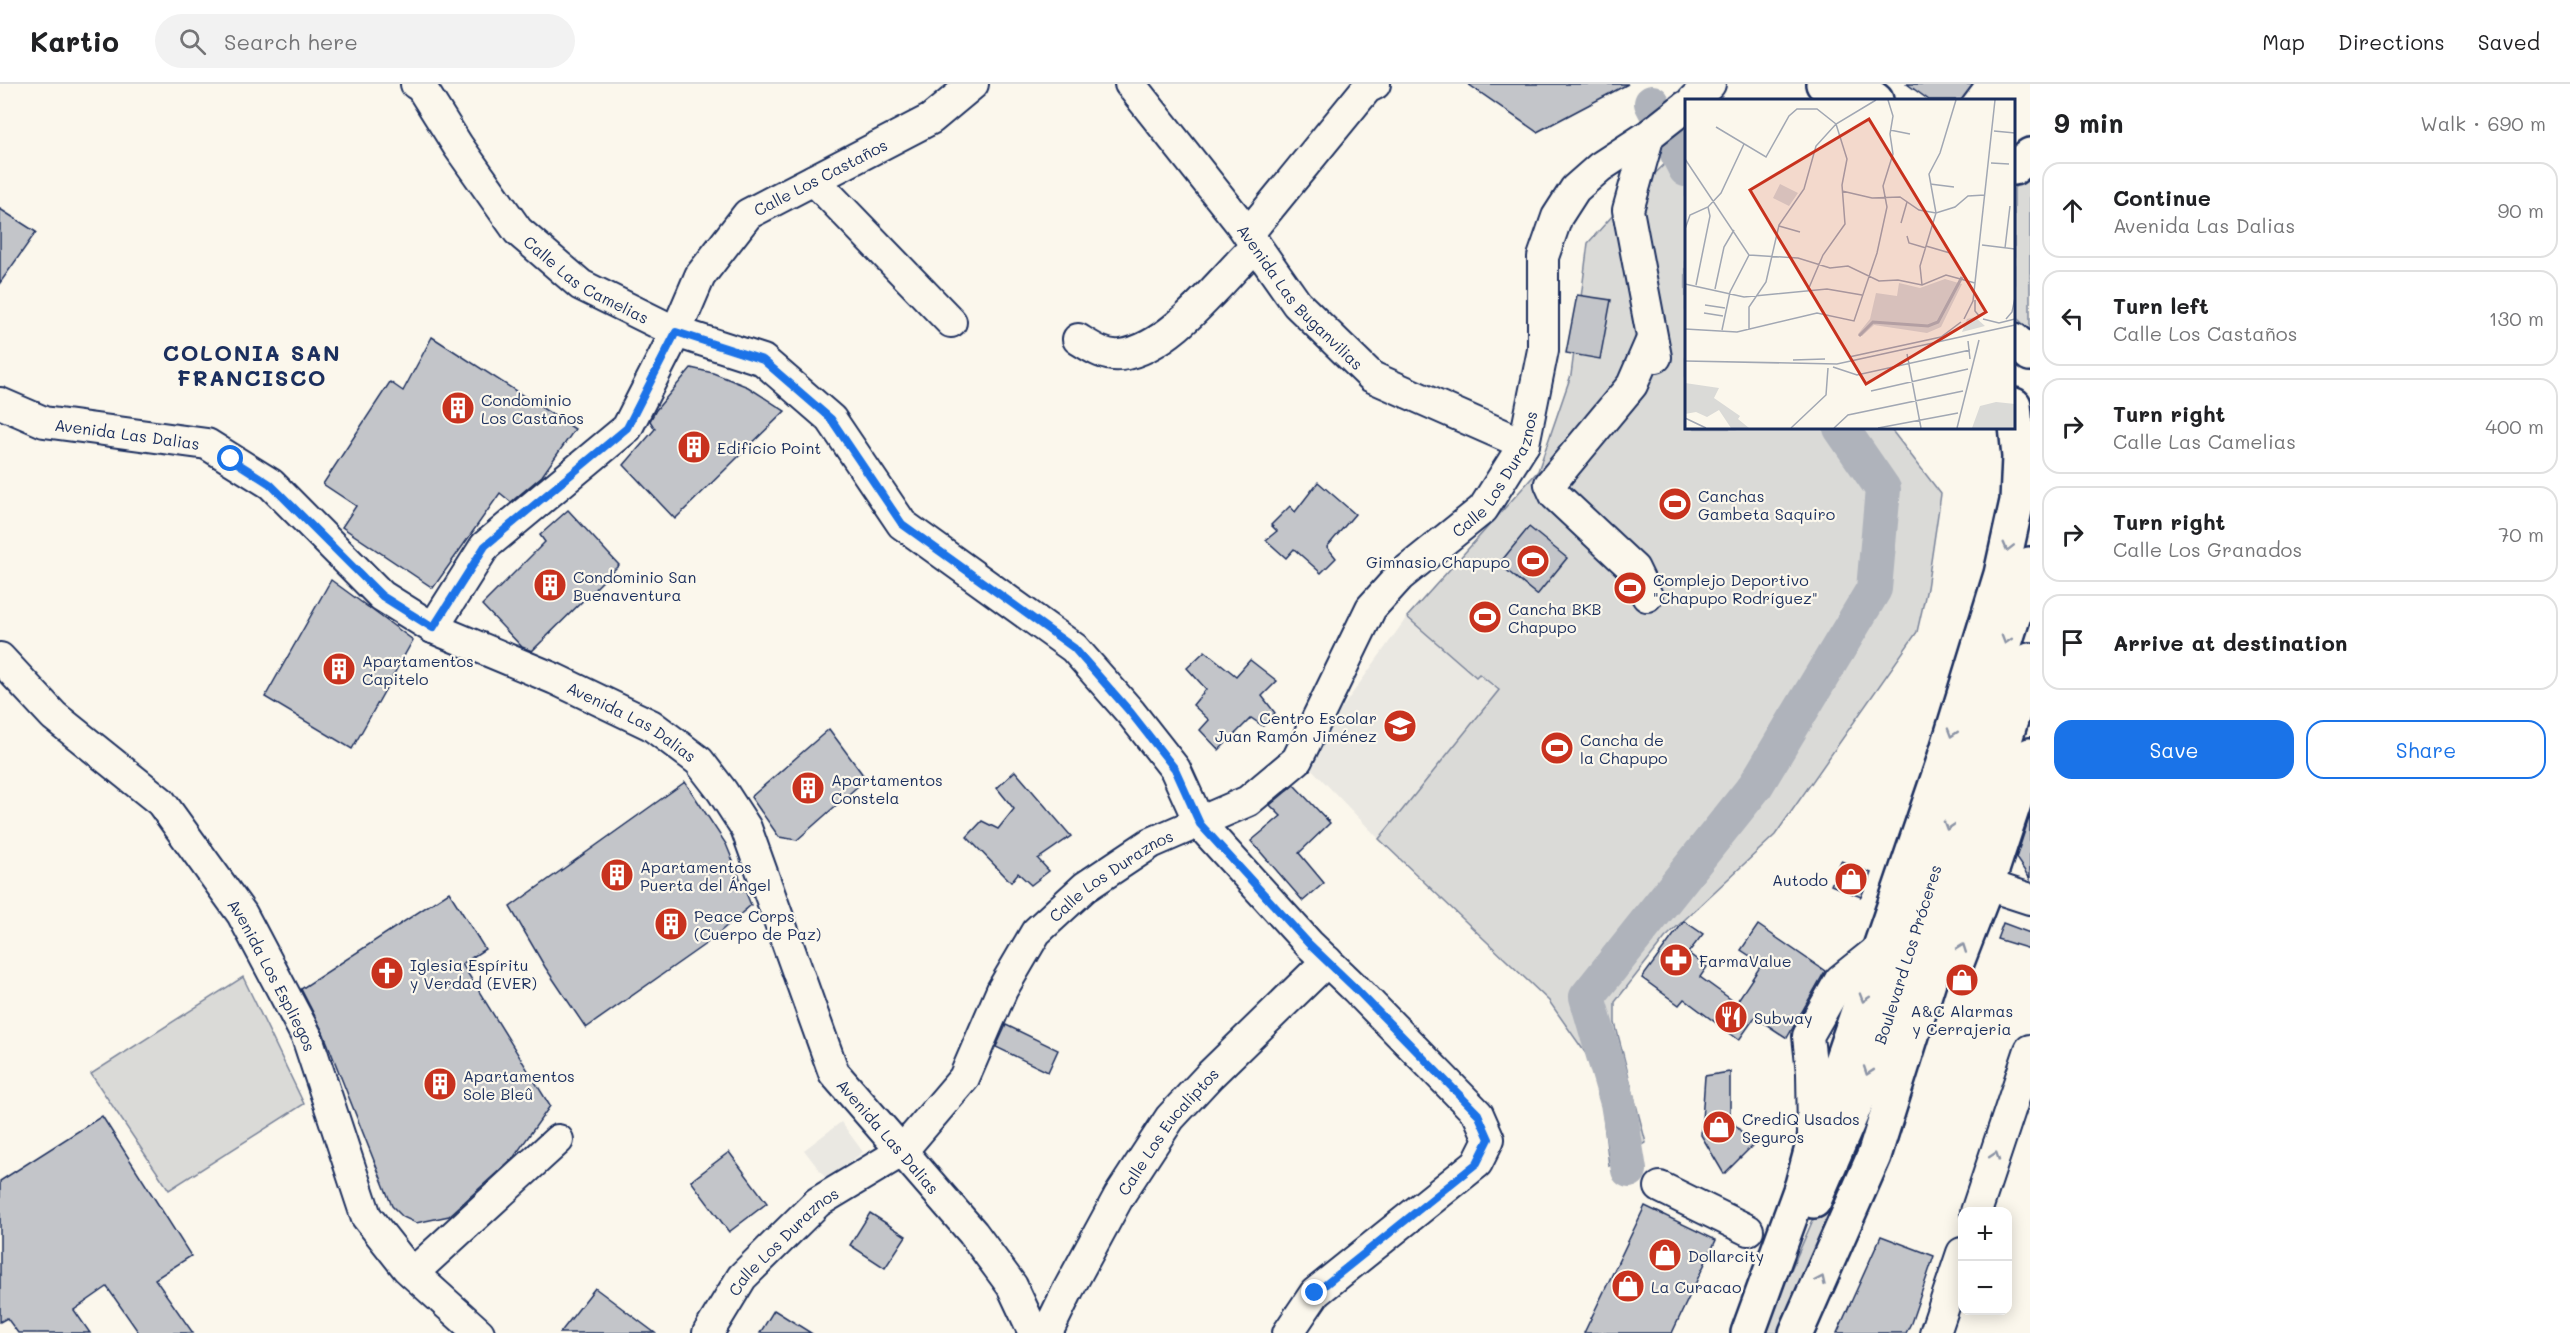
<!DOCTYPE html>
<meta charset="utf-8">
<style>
:root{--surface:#fff;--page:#f2f2f2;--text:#202124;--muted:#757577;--line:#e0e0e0;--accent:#1a73e8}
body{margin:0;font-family:Mali,sans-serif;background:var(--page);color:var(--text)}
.controls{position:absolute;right:18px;bottom:18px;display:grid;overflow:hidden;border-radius:12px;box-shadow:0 3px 15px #0003}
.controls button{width:54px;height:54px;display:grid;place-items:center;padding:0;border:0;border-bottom:2px solid var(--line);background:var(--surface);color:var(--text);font:30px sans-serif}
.stop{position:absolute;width:18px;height:18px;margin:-14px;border:4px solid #1a73e8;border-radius:50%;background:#fff}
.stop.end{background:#1a73e8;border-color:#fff;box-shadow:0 2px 6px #0008}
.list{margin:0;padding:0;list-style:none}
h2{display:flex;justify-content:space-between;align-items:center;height:78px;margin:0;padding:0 24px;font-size:26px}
h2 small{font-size:20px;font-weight:400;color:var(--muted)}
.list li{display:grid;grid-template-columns:39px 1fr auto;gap:18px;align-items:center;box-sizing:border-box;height:96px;margin:0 12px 12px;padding:0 12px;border:2px solid var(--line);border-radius:18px}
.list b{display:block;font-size:22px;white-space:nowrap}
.list p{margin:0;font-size:20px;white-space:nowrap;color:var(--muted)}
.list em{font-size:20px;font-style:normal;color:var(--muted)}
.actions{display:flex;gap:12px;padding:18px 24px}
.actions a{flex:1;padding:14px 0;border:2px solid var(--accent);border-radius:18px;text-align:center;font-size:21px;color:var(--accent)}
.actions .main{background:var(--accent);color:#fff}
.icon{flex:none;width:33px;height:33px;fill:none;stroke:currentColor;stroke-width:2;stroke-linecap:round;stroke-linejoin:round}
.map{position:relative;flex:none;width:2030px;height:1249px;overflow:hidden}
header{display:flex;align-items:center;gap:36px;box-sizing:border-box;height:84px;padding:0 30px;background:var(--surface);border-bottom:2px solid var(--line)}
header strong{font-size:28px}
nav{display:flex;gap:33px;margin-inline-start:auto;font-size:21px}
.search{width:420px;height:54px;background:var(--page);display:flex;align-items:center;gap:15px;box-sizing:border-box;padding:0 21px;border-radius:33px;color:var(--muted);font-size:22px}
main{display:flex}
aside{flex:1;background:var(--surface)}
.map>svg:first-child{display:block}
</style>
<header>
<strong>Kartio</strong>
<div class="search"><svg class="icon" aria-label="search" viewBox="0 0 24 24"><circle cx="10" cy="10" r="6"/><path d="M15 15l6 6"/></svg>Search here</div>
<nav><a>Map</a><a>Directions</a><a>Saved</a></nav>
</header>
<main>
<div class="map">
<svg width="2030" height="1249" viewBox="0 0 2030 1249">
<rect width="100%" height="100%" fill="#fbf7ec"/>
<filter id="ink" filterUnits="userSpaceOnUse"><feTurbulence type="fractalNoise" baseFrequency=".0167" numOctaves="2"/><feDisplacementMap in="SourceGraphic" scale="12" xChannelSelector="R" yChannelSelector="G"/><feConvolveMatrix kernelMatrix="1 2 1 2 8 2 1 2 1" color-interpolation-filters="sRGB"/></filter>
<g filter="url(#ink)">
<g fill="#eae8e2">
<path d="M1407 533 1499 606 1379 755 1304 677Z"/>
<path d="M841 1038 863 1068 827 1096 804 1066Z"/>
</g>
<g fill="#dadad7" stroke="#7a849a" stroke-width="1.5">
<path d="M1686 59V344H1890L1941 410 1927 504 1917 548 1775 751 1665 854 1615 918V939L1646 1059 1609 1082 1598 987 1549 917 1379 755 1499 606 1479 590 1476 593 1407 533 1538 387 1571 291 1588 159 1614 130Z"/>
<path d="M2030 87V247L2014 231V104Z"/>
<path d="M243 893 304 1020 169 1106 91 990Z"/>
<path d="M1866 1016 1878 1022 1782 1249H1763Z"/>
</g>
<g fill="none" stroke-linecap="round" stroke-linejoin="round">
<g stroke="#afb3bb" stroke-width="36">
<path d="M1652 19 1686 85"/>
<path d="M1629 1086 1618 1019 1587 913 1756 701 1874 505 1883 405 1841 344"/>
</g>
</g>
<g fill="#c3c5c9" stroke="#1b2f5e" stroke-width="1.5">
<path d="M1468 0H1628L1537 48Z"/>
<path d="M1907 0H1973L1961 16H1929Z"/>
<path d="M0 125 36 148 0 199Z"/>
<path d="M1577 211 1611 216 1600 275 1566 269Z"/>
<path d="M432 253 575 345 542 392 511 418 500 409 433 504 342 443 356 422 323 400 390 298 403 307Z"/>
<path d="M691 284 713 289 748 303 785 327 675 435 624 381 655 345 650 337 656 326Z"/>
<path d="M1318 398 1355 430 1327 463 1336 474 1321 489 1294 465 1286 474 1266 456 1277 447 1271 441 1290 422 1295 428Z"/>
<path d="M568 426 619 481 532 567 522 563 482 521 545 458 540 451Z"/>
<path d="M1529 443 1567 474 1537 511 1499 480Z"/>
<path d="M331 496 413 556 352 665 265 613Z"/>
<path d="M1205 567 1236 592 1250 576 1277 597 1262 612 1275 629 1263 642 1251 634 1219 666 1200 646 1209 636 1193 621 1206 605 1187 584Z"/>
<path d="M829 645 866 695 797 756 779 753 751 713Z"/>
<path d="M1015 687 1071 752 1038 775 1049 787 1031 801 1018 789 1011 798 967 753 982 737 998 745 1014 725 997 704Z"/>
<path d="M685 698 726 760 751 821 707 859 586 944 545 883 510 823Z"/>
<path d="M1294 701 1330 739 1299 769 1324 799 1303 817 1251 757 1281 732 1270 721Z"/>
<path d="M2030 731V795L2016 774Z"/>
<path d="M1841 777 1871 789 1861 813 1831 801Z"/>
<path d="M449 808 485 865 462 880 550 1022 514 1073 449 1132 416 1139 403 1133 392 1122 323 948 301 905Z"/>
<path d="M1684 837 1703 850 1688 869 1707 883 1700 893 1736 919 1762 880 1741 866 1758 841 1825 887 1787 954 1755 933 1739 956 1684 915 1679 921 1642 894Z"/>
<path d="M2003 839 2030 849V865L1997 855Z"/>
<path d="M1006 941 1058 966 1048 988 996 963Z"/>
<path d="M1730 988V1035L1753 1061 1724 1090 1701 1051 1705 992Z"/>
<path d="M102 1032 191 1172 155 1195 193 1249H139L107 1203 74 1226 90 1249H18L7 1234 0 1238V1097Z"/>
<path d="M729 1068 767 1119 729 1148 691 1097Z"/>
<path d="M1645 1122 1716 1156 1672 1249H1584Z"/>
<path d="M870 1129 906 1152 885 1184 850 1161Z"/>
<path d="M1881 1152 1934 1172 1911 1239 1906 1249H1837Z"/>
<path d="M595 1204 655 1249H560Z"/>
<path d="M774 1226 811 1249H760Z"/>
</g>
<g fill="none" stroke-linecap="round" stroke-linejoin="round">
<defs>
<g id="minor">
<path id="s1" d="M416 0 421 3 458 62 518 147 581 201 676 248 763 276 831 335 902 440 1074 564 1131 629 1175 685 1200 740 1309 860 1356 905 1478 1030 1489 1055 1477 1079 1315 1209 1288 1249"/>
<path id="s2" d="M1130 0 1240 139 1297 220 1372 293 1524 360"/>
<path d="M1693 16 1710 0"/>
<path d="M1649 51 1628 126 1656 273"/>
<path d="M814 96 951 238"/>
<path d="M1248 150 1367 4 1375 0"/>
<path d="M1078 255C1091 263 1105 273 1121 271 1172 264 1220 196 1256 162"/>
<path id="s3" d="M0 319 44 338 207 360 271 400 382 512 433 544 555 595 651 641 699 677 722 707 746 744 834 989 973 1149 1012 1202 1034 1249"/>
<path d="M1647 512 1634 485 1555 411 1550 400 1632 301 1652 255"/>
<path id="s4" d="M433 544 485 462 627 344 676 248 700 192 748 130 931 35 973 0"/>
<path id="s5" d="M0 574 54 632 161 718 242 830 307 953 366 1132 407 1184 479 1249"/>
<path d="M1987 801 2030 815"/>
<path d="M1813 1049 1812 989 1808 952 1840 896 1880 864"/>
<path d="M1660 1103 1748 1146"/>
<path d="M1976 1128 2030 966"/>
<path d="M413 1189 558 1056"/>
<path id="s6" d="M708 1249 742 1193 818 1118 901 1068 964 994 1002 906 1036 848 1085 803 1151 759 1248 717 1297 676 1371 524 1400 492 1483 425 1524 360 1543 266V173L1557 133 1575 105 1600 83 1649 51 1686 22"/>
<path id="s7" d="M1047 1249 1068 1206 1119 1112 1170 1034 1210 991 1327 877"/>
<path d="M1935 1249 1962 1169"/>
</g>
<g id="major">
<path d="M1823 0 1844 16"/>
<path d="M1855 0 1876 16"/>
<path d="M2014 84 2030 71"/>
<path d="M2014 256 2030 270"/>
</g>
<g id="highway">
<path d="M1956 881 1987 801 2030 671"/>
<path id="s8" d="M1814 1117 1861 1008 1886 937 2030 480"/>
<path d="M1748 1249 1802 1101 1814 1056 1942 682 2001 490 2017 417 2019 373 2014 321"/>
<path d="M1796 1249 1874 1072 2030 576"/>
</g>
</defs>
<use href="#minor" stroke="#1b2f5e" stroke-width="34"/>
<use href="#major" stroke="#1b2f5e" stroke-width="38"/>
<use href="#highway" stroke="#1b2f5e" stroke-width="38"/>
<use href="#minor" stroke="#fbf7ec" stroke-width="30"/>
<use href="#major" stroke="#fbf7ec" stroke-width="33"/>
<use href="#highway" stroke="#fbf7ec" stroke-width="33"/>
</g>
<defs><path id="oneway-chevron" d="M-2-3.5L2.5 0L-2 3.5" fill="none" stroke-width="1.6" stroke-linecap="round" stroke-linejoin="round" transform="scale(1.5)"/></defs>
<g stroke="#8b93a5">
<use href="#oneway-chevron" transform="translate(2008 463) rotate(104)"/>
<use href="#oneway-chevron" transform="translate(2006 556) rotate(107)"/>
<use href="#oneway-chevron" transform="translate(1952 649) rotate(107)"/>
<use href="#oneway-chevron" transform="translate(1948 742) rotate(107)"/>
<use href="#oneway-chevron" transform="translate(1962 864) rotate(-70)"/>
<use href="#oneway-chevron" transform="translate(1864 914) rotate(107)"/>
<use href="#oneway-chevron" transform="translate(1868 987) rotate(109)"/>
<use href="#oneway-chevron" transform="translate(1995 1072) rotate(-72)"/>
<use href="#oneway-chevron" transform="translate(1821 1196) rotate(-65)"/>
</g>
</g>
<g fill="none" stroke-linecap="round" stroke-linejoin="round" filter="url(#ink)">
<path stroke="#1a73e8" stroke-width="8" d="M231 375 270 400 382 512 433 544 485 462 627 344 676 248 763 276 831 335 902 440 1074 564 1131 629 1175 685 1200 740 1309 860 1356 905 1478 1030 1489 1055 1477 1079 1315 1209"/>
</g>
<defs>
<symbol id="building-disc" viewBox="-11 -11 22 22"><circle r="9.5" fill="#c8321e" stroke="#fbf7ec"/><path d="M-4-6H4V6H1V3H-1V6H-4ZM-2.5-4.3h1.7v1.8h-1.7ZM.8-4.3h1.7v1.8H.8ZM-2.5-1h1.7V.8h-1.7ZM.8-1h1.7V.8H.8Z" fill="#fff"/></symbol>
<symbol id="stadium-disc" viewBox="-11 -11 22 22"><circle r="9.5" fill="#c8321e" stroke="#fbf7ec"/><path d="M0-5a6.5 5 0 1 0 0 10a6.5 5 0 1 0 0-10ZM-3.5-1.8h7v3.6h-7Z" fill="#fff"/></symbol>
<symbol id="school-disc" viewBox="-11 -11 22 22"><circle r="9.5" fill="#c8321e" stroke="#fbf7ec"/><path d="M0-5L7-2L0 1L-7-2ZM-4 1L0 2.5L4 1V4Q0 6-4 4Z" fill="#fff"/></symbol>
<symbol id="shop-disc" viewBox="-11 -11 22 22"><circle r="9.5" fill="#c8321e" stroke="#fbf7ec"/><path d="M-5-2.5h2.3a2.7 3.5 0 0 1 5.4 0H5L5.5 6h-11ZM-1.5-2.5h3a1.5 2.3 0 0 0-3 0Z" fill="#fff"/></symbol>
<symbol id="pharmacy-disc" viewBox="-11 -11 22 22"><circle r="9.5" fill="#c8321e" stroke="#fbf7ec"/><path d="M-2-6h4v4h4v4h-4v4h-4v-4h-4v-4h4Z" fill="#fff"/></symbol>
<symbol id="church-disc" viewBox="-11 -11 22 22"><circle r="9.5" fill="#c8321e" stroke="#fbf7ec"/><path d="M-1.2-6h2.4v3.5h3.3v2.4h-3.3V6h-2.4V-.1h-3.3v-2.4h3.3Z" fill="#fff"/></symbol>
<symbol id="restaurant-disc" viewBox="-11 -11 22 22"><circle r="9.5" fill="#c8321e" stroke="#fbf7ec"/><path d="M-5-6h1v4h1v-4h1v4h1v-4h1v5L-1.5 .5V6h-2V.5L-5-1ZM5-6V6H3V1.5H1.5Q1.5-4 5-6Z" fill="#fff"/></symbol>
</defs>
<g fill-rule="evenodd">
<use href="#building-disc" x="439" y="305" width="38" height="38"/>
<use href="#building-disc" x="675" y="344" width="38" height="38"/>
<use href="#stadium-disc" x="1656" y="401" width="38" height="38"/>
<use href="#stadium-disc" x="1514" y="458" width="38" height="38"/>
<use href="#building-disc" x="531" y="482" width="38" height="38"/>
<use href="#stadium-disc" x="1611" y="485" width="38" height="38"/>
<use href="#stadium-disc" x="1466" y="514" width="38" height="38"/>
<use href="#building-disc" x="320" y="566" width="38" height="38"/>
<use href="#school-disc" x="1381" y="623" width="38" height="38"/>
<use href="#stadium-disc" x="1538" y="645" width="38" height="38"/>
<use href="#building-disc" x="789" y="685" width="38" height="38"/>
<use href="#building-disc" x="598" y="772" width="38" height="38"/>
<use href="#shop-disc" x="1832" y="776" width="38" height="38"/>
<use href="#building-disc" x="652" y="821" width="38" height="38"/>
<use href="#pharmacy-disc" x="1657" y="857" width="38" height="38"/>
<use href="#church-disc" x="368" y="870" width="38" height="38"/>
<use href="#shop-disc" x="1943" y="877" width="38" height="38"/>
<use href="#restaurant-disc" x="1712" y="914" width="38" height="38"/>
<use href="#building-disc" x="421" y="981" width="38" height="38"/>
<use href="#shop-disc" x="1700" y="1024" width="38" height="38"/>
<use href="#shop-disc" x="1646" y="1152" width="38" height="38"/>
<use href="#shop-disc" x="1609" y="1183" width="38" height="38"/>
</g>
<g text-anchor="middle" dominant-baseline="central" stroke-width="4.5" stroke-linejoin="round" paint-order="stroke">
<g font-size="16" fill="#1b2f5e" stroke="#fbf7ec">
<text stroke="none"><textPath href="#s4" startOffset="610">Calle Los Castaños</textPath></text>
<text stroke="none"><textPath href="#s1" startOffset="264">Calle Las Camelias</textPath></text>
<text stroke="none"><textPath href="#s2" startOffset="273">Avenida Las Buganvilias</textPath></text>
<text stroke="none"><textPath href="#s3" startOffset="132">Avenida Las Dalias</textPath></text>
<text stroke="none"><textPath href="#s6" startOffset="1200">Calle Los Duraznos</textPath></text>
<text stroke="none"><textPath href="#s3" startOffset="726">Avenida Las Dalias</textPath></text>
<text stroke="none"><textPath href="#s6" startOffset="624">Calle Los Duraznos</textPath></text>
<text stroke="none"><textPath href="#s8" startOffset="264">Boulevard Los Próceres</textPath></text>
<text stroke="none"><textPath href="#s5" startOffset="423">Avenida Los Espliegos</textPath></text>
<text stroke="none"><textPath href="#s7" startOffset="236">Calle Los Eucaliptos</textPath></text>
<text stroke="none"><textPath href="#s3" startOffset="1230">Avenida Las Dalias</textPath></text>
<text stroke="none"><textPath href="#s6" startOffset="120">Calle Los Duraznos</textPath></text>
</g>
<g font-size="16" fill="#1b2f5e" stroke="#fbf7ec" text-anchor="start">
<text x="481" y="315">Condominio<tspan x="481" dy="18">Los Castaños</tspan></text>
<text x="717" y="363">Edificio Point</text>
<text x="1698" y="411">Canchas<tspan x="1698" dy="18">Gambeta Saquiro</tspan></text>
<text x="1510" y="477" text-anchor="end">Gimnasio Chapupo</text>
<text x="573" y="492">Condominio San<tspan x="573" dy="18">Buenaventura</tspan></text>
<text x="1653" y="495">Complejo Deportivo<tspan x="1653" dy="18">"Chapupo Rodríguez"</tspan></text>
<text x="1508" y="524">Cancha BKB<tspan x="1508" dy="18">Chapupo</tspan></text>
<text x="362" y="576">Apartamentos<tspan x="362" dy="18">Capitelo</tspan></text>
<text x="1377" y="633" text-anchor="end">Centro Escolar<tspan x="1377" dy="18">Juan Ramón Jiménez</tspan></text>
<text x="1580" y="655">Cancha de<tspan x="1580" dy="18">la Chapupo</tspan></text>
<text x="831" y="695">Apartamentos<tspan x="831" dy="18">Constela</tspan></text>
<text x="640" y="782">Apartamentos<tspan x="640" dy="18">Puerta del Ángel</tspan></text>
<text x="1828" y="795" text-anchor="end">Autodo</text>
<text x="694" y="831">Peace Corps<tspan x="694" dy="18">(Cuerpo de Paz)</tspan></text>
<text x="1699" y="876">FarmaValue</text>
<text x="410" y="880">Iglesia Espíritu<tspan x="410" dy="18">y Verdad (EVER)</tspan></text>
<text x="1962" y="926" text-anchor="middle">A&amp;C Alarmas<tspan x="1962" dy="18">y Cerrajeria</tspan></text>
<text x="1754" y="933">Subway</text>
<text x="463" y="991">Apartamentos<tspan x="463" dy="18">Sole Bleû</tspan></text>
<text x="1742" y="1034">CrediQ Usados<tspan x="1742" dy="18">Seguros</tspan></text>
<text x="1688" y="1171">Dollarcity</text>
<text x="1651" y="1202">La Curacao</text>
</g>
<g font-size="22" font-weight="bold" letter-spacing="1.5" fill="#1b2f5e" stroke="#fbf7ec">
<text x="252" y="268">COLONIA SAN<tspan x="252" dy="25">FRANCISCO</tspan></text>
</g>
</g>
<g transform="translate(1685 15)">
<rect width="330" height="330" fill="#fbf7ec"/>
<path d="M95 85 113 94 104 107 88 99ZM260 180 277 185 256 228 242 234 189 226 177 237 173 235 185 220 191 194 212 197 214 184 235 189ZM290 218 300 227 277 233 282 220ZM0 284 34 289 29 299 55 317 53 320 64 329H46L34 311 22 318 11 313 0 315ZM311 303 330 305V329H287L295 307Z" fill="#dadad7"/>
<path fill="none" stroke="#afb3bb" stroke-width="3" d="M174 237 188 223 243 227 253 223 277 178"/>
<path fill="none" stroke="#a1a7b3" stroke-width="1.5" d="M31 28 81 58 104 17 112 10H132L151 25M205 31 225 35M309 32 330 34M0 60 64 156 45 193 37 231M306 64 324 65M245 85 269 88M157 92 187 99 215 98 234 111 251 114 270 108 283 97 300 96M216 124 222 103M94 127 115 133M0 130 5 116 23 108 36 94 59 45M222 137 224 144 241 149M297 146 330 150M241 147 265 154M320 149 325 107M64 156 113 159 145 169 163 167 194 182 213 181 237 186 261 176 290 184M0 185 59 198 142 190 177 196M11 186 25 117 23 108M237 186 235 167 251 114 244 75 255 54 271 1M30 190 39 148 49 131M123 191 138 156 160 125 157 86 162 60 151 25M290 201V212L295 218M20 206 40 209M19 214 38 217M279 220 288 202 310 1M298 220 314 224 330 220M321 220 327 213 330 199M0 230 52 233 132 214 169 222 192 154 202 108 198 87 208 55 205 35 208 17 203 1M64 230V208L81 183 94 126 119 90 131 47 151 25 191 1M283 242 285 260M222 255 236 329M164 258 256 238 276 223M108 261 140 260M0 262 152 265 330 226M148 268 172 276 285 251M186 292 283 270M0 319 21 329M106 329 141 296 143 269M149 329 163 316 278 292M193 329 273 314M272 329 294 241"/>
<path fill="#c8321e" fill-opacity="0.15" stroke="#c8321e" stroke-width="3" d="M184 20 301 213 181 285 65 91Z"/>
<rect width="330" height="330" fill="none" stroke="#1b2f5e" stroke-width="3"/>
</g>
</svg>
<div class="controls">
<button>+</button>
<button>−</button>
</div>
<div class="stop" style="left:231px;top:375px"></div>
<div class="stop end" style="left:1315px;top:1209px"></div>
</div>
<aside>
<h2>9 min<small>Walk · 690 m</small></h2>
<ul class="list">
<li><svg class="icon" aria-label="ahead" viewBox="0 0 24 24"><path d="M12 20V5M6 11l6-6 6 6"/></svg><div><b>Continue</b><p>Avenida Las Dalias</p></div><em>90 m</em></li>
<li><svg class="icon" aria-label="left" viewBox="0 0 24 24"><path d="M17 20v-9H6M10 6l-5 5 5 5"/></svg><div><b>Turn left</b><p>Calle Los Castaños</p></div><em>130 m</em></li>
<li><svg class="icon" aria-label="right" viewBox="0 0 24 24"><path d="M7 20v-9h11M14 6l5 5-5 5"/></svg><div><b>Turn right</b><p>Calle Las Camelias</p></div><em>400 m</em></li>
<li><svg class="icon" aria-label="right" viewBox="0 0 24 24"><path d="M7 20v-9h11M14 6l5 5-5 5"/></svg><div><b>Turn right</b><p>Calle Los Granados</p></div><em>70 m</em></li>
<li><svg class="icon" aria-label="arrive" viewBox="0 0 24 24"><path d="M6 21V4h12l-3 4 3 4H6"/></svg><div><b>Arrive at destination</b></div></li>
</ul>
<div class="actions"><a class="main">Save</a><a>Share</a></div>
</aside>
</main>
